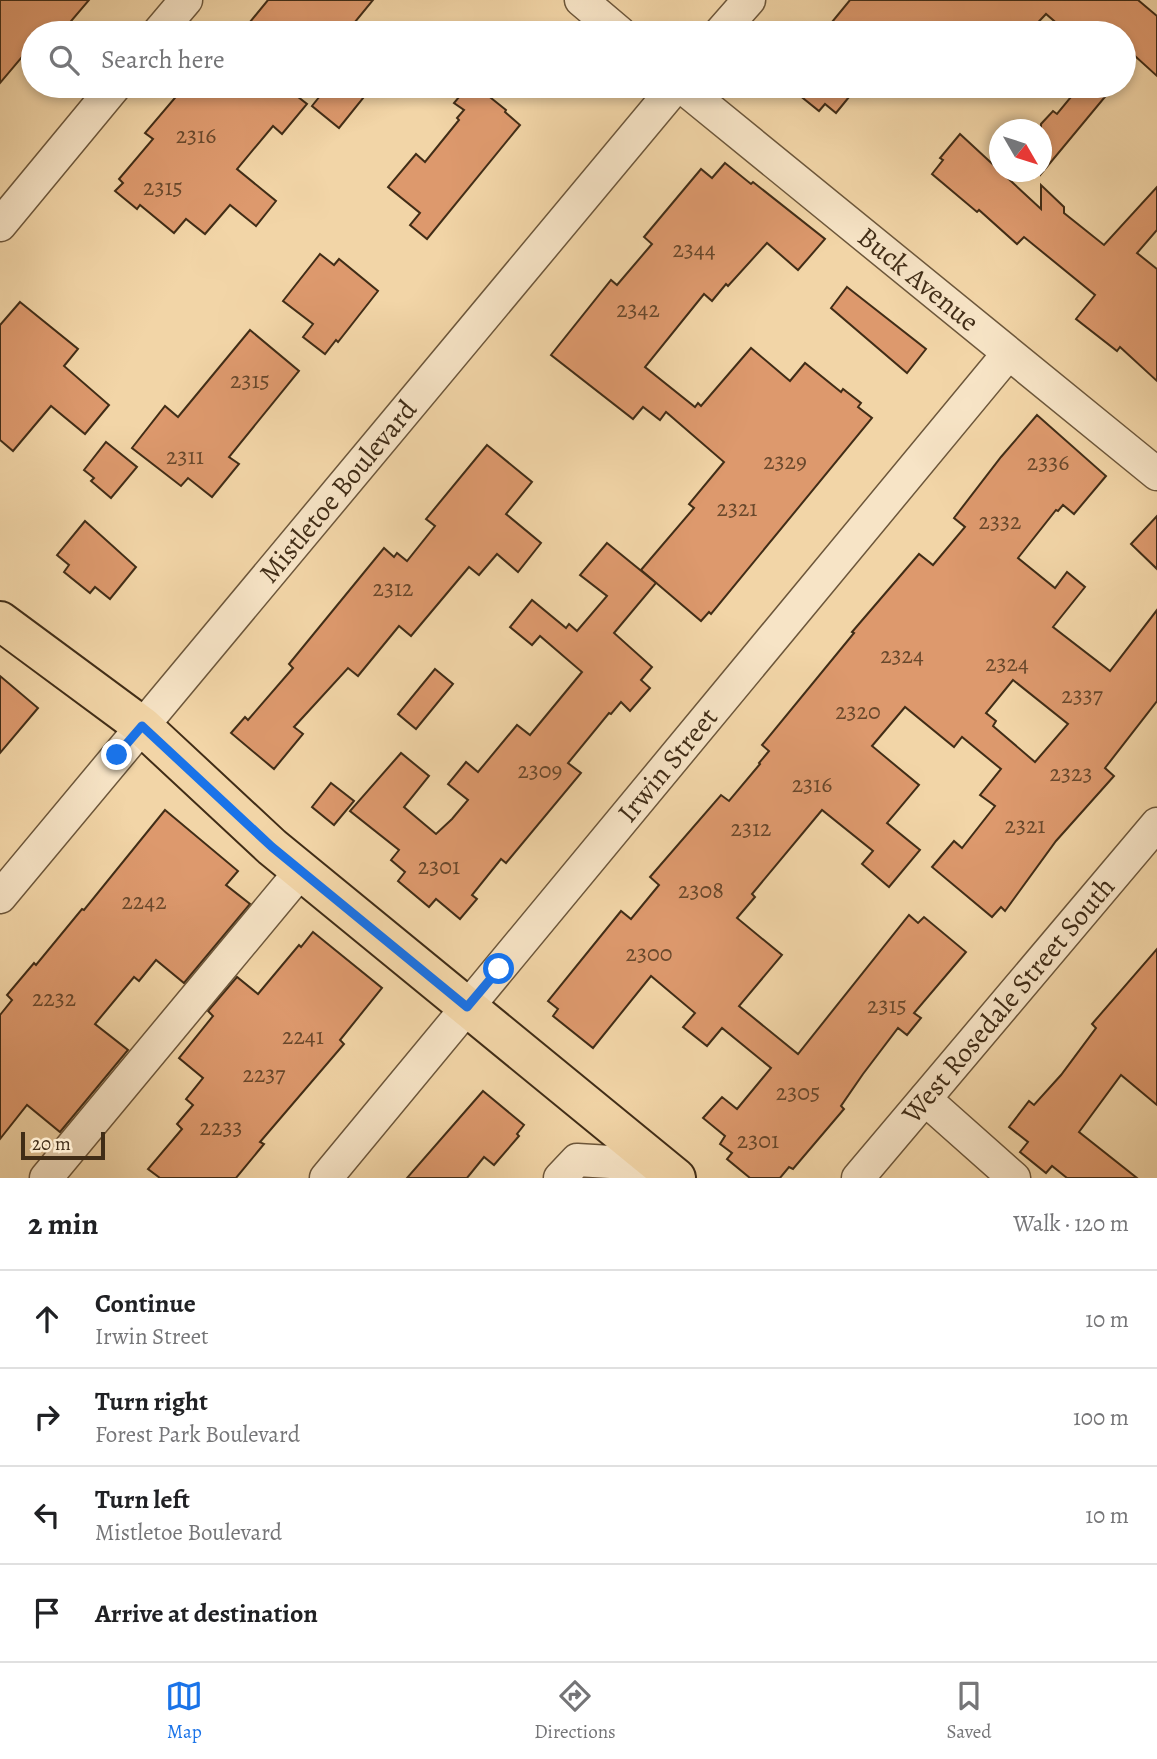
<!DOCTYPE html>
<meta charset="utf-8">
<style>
:root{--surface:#fff;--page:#f6f6f6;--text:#202124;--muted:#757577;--line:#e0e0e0;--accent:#1a73e8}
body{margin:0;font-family:Alegreya,serif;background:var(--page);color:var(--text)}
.compass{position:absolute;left:989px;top:119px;width:63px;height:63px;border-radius:50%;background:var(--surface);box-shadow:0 4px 10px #0003;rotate:129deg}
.scale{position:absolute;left:21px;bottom:18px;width:84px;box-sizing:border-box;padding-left:7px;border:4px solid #412d17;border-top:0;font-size:19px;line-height:24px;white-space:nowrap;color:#412d17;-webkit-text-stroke:5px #f7e4c6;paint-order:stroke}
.stop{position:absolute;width:21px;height:21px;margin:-16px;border:5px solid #1a73e8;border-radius:50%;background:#fff}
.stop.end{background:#1a73e8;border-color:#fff;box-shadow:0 2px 7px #0008}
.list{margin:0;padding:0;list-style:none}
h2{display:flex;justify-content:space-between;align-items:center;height:91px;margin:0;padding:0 28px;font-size:30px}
h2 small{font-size:23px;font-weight:400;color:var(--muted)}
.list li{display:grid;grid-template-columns:46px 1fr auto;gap:21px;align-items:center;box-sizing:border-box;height:98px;padding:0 28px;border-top:2px solid var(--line)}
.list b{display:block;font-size:26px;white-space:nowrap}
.list p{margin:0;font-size:23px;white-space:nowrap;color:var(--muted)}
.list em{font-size:23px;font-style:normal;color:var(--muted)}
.icon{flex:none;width:38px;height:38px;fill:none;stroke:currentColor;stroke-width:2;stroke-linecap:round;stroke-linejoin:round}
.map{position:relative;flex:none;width:1157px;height:1178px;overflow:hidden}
.search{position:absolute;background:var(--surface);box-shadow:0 4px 10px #0003;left:21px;right:21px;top:21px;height:77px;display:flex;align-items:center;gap:18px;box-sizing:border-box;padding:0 24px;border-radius:38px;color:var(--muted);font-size:26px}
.sheet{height:483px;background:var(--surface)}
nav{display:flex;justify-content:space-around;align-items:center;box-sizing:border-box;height:98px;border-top:2px solid var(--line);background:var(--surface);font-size:19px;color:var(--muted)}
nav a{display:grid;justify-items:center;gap:4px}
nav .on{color:var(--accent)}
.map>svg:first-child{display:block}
</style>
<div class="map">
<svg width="1157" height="1178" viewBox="0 0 1157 1178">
<rect width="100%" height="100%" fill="#f2d5a7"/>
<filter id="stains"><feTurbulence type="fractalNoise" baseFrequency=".00286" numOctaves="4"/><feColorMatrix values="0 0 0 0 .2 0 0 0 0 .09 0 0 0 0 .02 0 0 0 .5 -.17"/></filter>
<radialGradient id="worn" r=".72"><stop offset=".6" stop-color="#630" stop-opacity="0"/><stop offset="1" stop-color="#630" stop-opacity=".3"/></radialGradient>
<g fill="#dd996d" stroke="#412d17" stroke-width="2" fill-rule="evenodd">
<path d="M0 0H89L61 33H33V44L0 83Z"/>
<path d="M268 0H373L346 33H241Z"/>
<path d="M850 0H1138L1157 16V76L1124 46V33H1068L1046 14 1028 33H823Z"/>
<path d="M185 86H284L307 104 282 134 273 126 237 169 276 201 256 226 230 205 205 234 186 219 174 233 140 205 137 209 115 191 123 183 119 179 153 139 145 133Z"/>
<path d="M328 86H351L364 97 339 128 312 106Z"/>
<path d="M468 86H476L506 110 505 112 520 125 427 239 410 225 420 213 388 187 416 154 425 162 459 120 457 118 464 110 454 103Z"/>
<path d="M788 86H858L836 113 825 104 819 111Z"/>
<path d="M1080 86H1114L1041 174V124L1053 111 1057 114Z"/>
<path d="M960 134 1041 209V185L1064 207V213L1104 245 1157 187V230L1137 253 1157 269V381L1120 347 1117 351 1076 319 1095 295 1024 237 1017 244 979 210 977 212 932 174 943 160 940 158Z"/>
<path d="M725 163 751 184 753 182 825 239 798 270 767 243 728 286 726 284 712 301 704 294 645 367 695 407 698 403 701 406 751 348 790 381 805 363 841 392 843 389 861 403 858 407 872 418 711 614 709 612 701 621 641 570 694 508 689 504 724 462 666 412 660 420 643 407 633 419 551 355 611 280 617 285 652 244 644 237 701 169 712 178Z"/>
<path d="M320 254 334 265 339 259 378 291 338 342 336 340 325 354 303 337 313 324 283 301Z"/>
<path d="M847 287 926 349 907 373 831 308Z"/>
<path d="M20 302 78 349 64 366 109 405 85 434 51 406 13 451 0 440V325Z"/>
<path d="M250 330 299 371 229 457 239 464 212 497 188 478 181 486 132 448 165 406 178 417Z"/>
<path d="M1037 415 1106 476 1074 514 1063 505 1058 511 1056 510 1018 558 1055 588 1067 572 1085 587 1053 627 1110 671 1157 610V701L1105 768 1114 776 1056 841 1005 911 1001 907 992 917 932 867 954 841 962 848 995 806 980 795 1001 769 962 737 954 747 905 707 872 746 919 785 887 823 920 850 889 887 862 864 873 851 822 810 752 894 755 897 737 918 782 955 739 1006 798 1054 909 915 918 923 924 917 966 952 914 1013 921 1018 907 1035 898 1028 863 1074 841 1106 844 1109 793 1169 789 1167 780 1178H750L727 1159 732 1153 720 1144 725 1136 703 1118 722 1097 737 1109 771 1068 722 1028 707 1046 683 1027 695 1013 651 976 593 1048 553 1016 558 1009 548 1001 621 911 631 919 659 885 650 877 721 795 729 801 760 764 759 763 769 751 762 745 854 633 852 632 919 554 933 565 965 527 954 518 1001 457ZM1013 680 1068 724 1035 762 993 726 996 721 986 713Z"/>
<path d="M106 442 137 467 111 498 91 481 94 478 84 470Z"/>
<path d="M487 445 532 482 506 514 541 543 518 572 497 554 479 575 469 567 411 636 399 626 358 676 348 668 294 727 303 734 274 769 231 733 245 717 248 720 293 668 289 664 384 548 394 557 397 553 407 561 435 526 426 519Z"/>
<path d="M1157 516V569L1131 544Z"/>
<path d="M85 521 136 567 110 599 95 587 90 593 64 572 69 565 57 555Z"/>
<path d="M607 543 656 583 614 633 652 667 641 680 650 688 630 711 621 702 611 714 609 713 568 763 581 773 506 863 501 859 472 895 477 899 460 919 436 899 429 907 398 881 405 872 391 860 399 850 350 811 401 753 429 776 404 807 436 834 452 819 468 800 448 784 466 762 478 772 517 725 530 735 582 672 540 636 532 645 510 627 532 600 566 628 569 624 577 631 607 596 580 575Z"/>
<path d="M435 669 453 684 416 729 398 714Z"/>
<path d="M0 676 38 708 0 753Z"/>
<path d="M331 783 354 801 334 825 312 807Z"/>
<path d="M165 810 238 871 226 885 250 904 184 983 156 960 139 981 134 977 95 1024 128 1050 60 1132 27 1105 0 1139V1015L12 1000 7 995 34 963 36 965 82 909 84 910Z"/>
<path d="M313 932 382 988 340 1040 344 1044 260 1142 264 1144 236 1178H160L148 1169 182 1129 177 1124 193 1105 186 1099 203 1078 179 1058 213 1016 208 1011 237 977 258 994 299 945 301 947Z"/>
<path d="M1157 949V1105L1121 1075 1079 1132 1137 1178H1067L1052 1166 1046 1173 1020 1152 1028 1142 1009 1127 1029 1101 1034 1105 1061 1075 1096 1028 1092 1024Z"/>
<path d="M483 1091 524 1125 517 1134 519 1136 494 1165 484 1157 467 1178H407Z"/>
</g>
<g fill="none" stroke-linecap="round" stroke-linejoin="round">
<defs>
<g id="minor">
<path d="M581 0 620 33"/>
<path d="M158 33 186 0"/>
<path d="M720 33 749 0"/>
<path id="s1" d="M681 86 1157 474"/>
<path d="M0 225 115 86"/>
<path id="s2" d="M0 897 676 86"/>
<path d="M925 1099 1014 1178"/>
<path d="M46 1178 301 871"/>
<path id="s3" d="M326 1178 1008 354"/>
<path d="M560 1178 577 1160 660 1165"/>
<path id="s4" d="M858 1178 1157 824"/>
</g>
<path id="major" d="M0 621 142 726 272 847 676 1178"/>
</defs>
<use href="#minor" stroke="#6d573b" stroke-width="35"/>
<use href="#major" stroke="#412d17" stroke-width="42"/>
<use href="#minor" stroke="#f7e4c6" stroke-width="32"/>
<use href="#major" stroke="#f2d5a7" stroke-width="38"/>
</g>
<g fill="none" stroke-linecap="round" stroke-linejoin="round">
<path stroke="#1a73e8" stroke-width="9" d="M117 755 142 726 272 847 467 1007 499 969"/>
</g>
<g text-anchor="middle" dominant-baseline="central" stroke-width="7" stroke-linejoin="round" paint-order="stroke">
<g font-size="24" fill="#68482c">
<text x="196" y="135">2316</text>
<text x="163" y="187">2315</text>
<text x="694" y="249">2344</text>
<text x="638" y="309">2342</text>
<text x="250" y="380">2315</text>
<text x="185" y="456">2311</text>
<text x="785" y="461">2329</text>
<text x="1048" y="462">2336</text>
<text x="737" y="508">2321</text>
<text x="1000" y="521">2332</text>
<text x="393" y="588">2312</text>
<text x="902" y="655">2324</text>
<text x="1007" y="663">2324</text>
<text x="1082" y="695">2337</text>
<text x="858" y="711">2320</text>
<text x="540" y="770">2309</text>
<text x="1071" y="773">2323</text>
<text x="812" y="784">2316</text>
<text x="1025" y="825">2321</text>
<text x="751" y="828">2312</text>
<text x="439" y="866">2301</text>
<text x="701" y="890">2308</text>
<text x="144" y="901">2242</text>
<text x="649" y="953">2300</text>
<text x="54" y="998">2232</text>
<text x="887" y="1005">2315</text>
<text x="303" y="1036">2241</text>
<text x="264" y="1074">2237</text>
<text x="798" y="1092">2305</text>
<text x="221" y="1127">2233</text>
<text x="758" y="1140">2301</text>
</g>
<g font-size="28" fill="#412d17" stroke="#f7e4c6">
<text stroke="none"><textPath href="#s1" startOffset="306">Buck Avenue</textPath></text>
<text stroke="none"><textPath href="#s2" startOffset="528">Mistletoe Boulevard</textPath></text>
<text stroke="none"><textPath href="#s3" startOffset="536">Irwin Street</textPath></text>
<text stroke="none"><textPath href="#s4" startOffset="233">West Rosedale Street South</textPath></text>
</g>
</g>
<rect width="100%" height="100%" filter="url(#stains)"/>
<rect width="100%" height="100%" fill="url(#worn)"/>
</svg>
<svg class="compass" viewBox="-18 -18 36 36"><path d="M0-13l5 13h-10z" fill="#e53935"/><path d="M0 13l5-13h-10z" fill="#757577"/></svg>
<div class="scale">20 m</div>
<div class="stop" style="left:499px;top:969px"></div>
<div class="stop end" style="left:117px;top:755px"></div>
<div class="search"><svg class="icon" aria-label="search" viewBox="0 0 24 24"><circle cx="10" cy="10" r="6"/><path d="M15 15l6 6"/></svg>Search here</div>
</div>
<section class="sheet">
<h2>2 min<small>Walk · 120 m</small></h2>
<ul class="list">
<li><svg class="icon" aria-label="ahead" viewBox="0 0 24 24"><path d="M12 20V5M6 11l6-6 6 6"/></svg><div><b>Continue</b><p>Irwin Street</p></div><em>10 m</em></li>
<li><svg class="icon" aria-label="right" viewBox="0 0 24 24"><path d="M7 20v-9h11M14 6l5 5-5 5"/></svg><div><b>Turn right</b><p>Forest Park Boulevard</p></div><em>100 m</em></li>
<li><svg class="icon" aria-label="left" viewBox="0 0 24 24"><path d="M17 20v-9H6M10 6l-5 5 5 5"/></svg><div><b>Turn left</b><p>Mistletoe Boulevard</p></div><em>10 m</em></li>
<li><svg class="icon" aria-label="arrive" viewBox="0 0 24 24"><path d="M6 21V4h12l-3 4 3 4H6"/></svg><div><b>Arrive at destination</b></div></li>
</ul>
</section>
<nav>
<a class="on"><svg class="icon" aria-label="map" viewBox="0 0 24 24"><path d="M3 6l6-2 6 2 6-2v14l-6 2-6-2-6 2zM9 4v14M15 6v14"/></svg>Map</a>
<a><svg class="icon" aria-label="directions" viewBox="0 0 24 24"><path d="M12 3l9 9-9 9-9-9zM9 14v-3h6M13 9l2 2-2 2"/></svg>Directions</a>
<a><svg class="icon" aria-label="saved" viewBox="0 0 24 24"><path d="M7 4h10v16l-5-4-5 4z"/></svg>Saved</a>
</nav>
